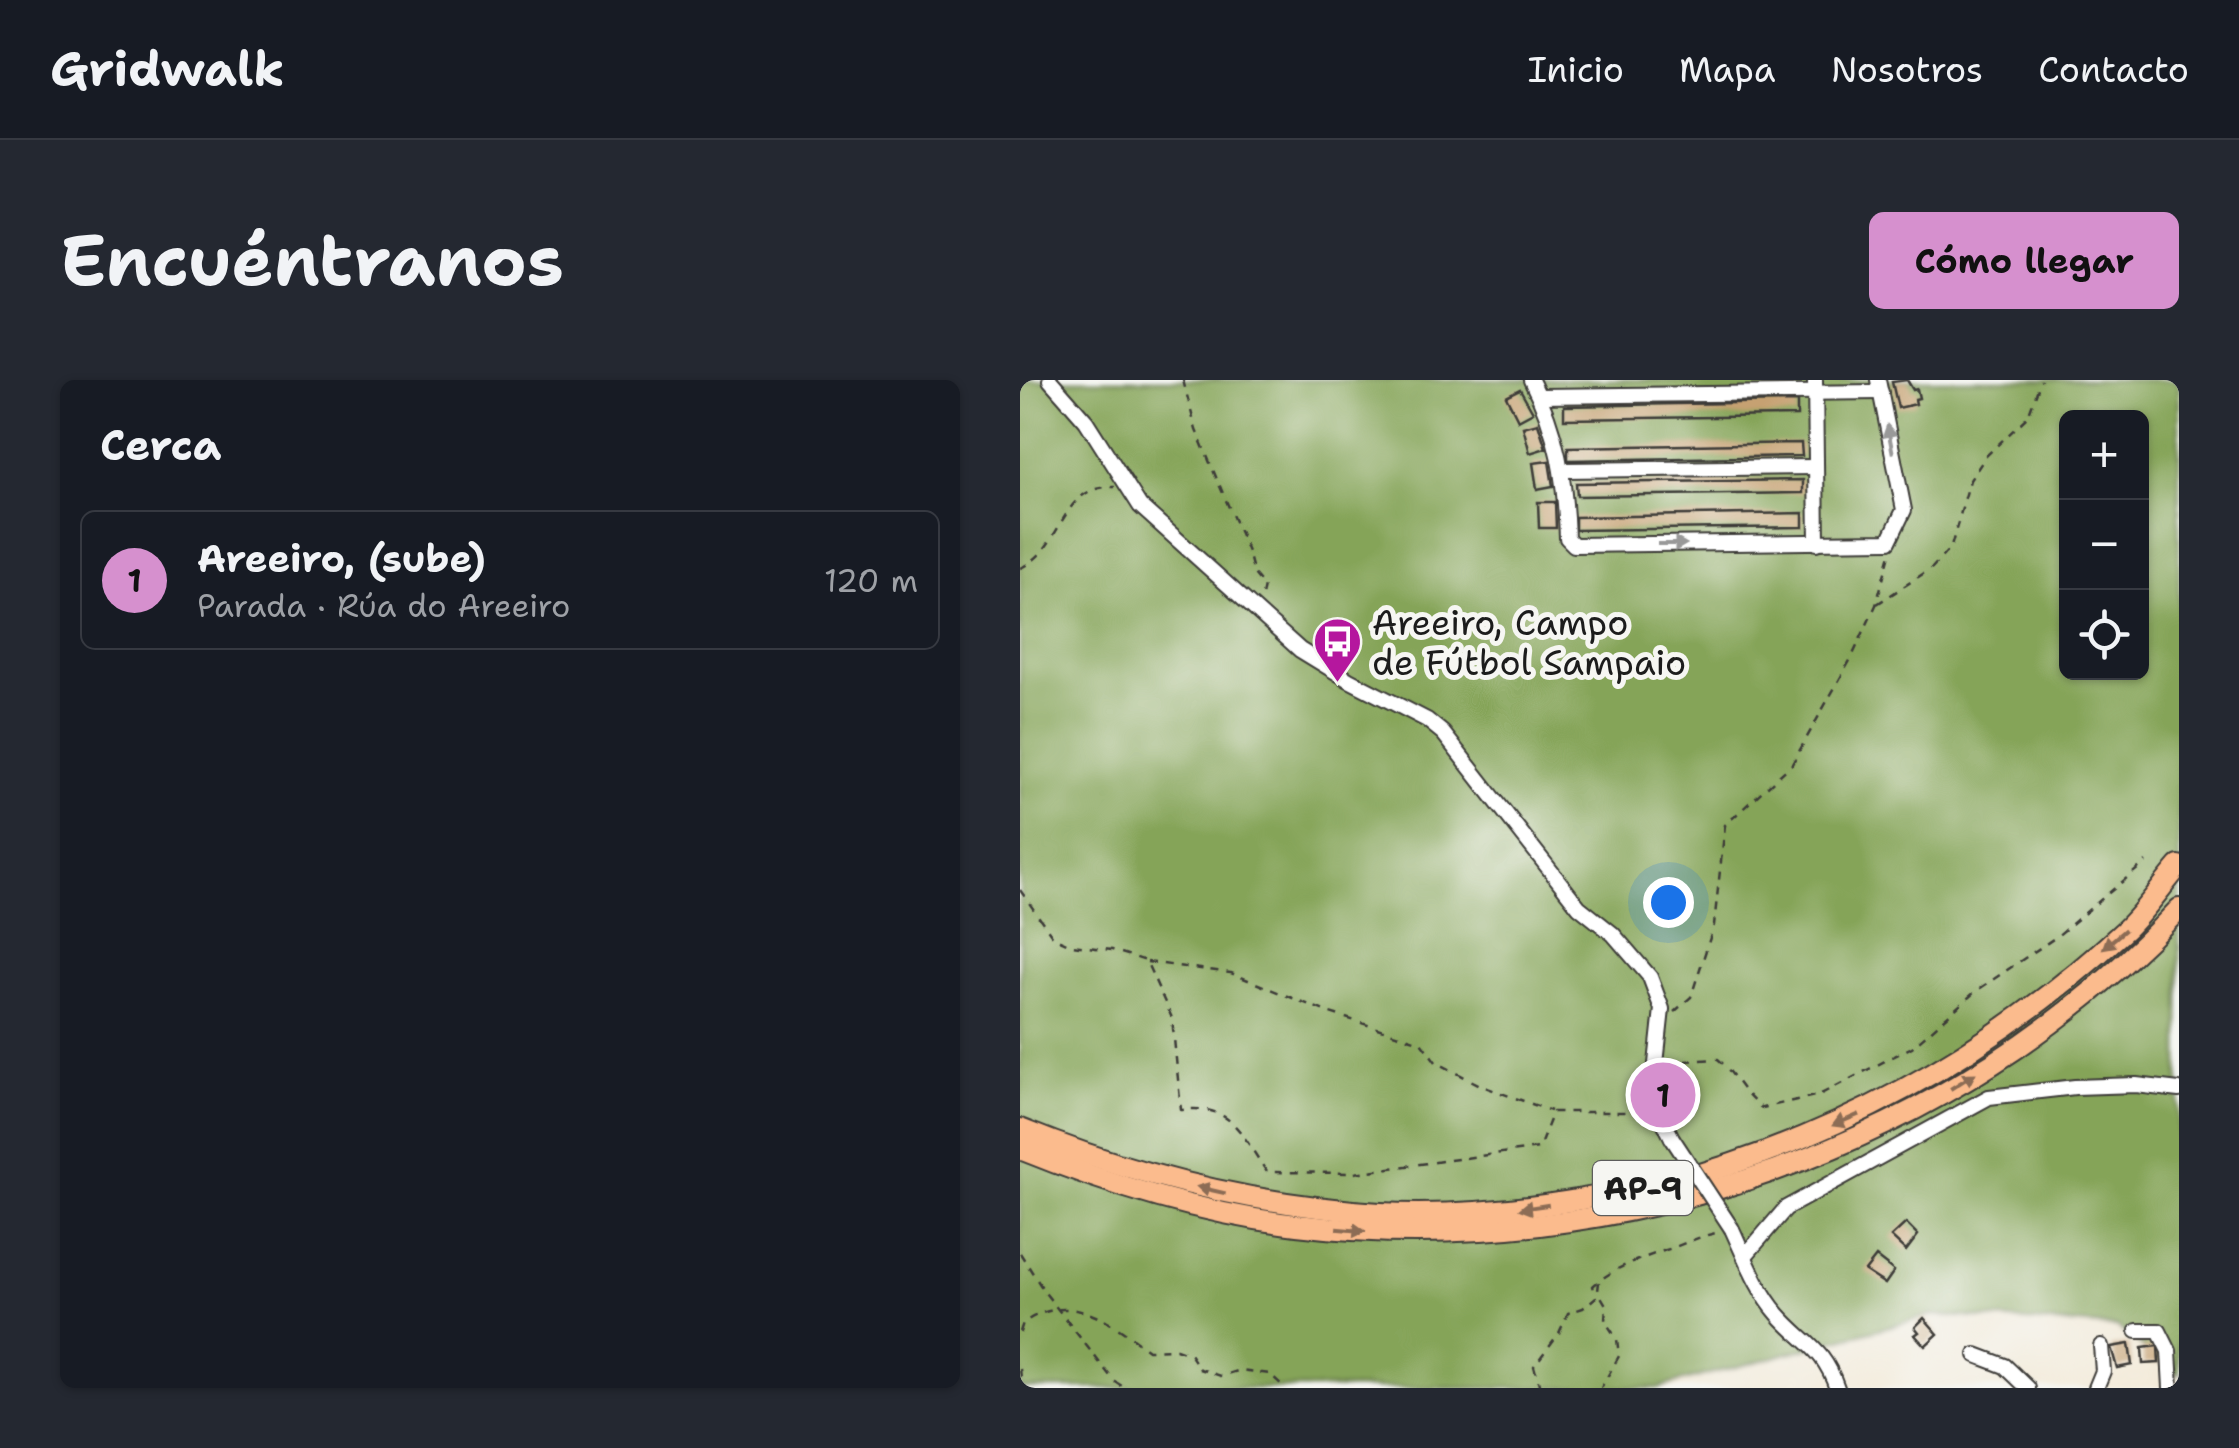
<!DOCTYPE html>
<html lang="es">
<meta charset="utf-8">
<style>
:root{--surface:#171b24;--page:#242831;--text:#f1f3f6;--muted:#9ea1a6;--line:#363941;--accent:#d690ce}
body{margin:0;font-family:"Shantell Sans",sans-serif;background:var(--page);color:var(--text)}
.controls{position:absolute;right:30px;top:30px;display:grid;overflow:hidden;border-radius:15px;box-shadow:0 2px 8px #0004}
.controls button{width:90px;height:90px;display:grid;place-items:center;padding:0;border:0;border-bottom:2px solid var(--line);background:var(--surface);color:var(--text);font:50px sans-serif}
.you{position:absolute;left:648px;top:522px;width:35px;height:35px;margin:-25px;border:8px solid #fff;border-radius:50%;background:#1a73e8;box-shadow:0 0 0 15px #1a73e833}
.badge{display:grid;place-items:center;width:65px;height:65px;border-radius:50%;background:var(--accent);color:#111;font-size:32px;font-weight:700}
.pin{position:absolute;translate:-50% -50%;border:5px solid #fff;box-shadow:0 2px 10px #0006}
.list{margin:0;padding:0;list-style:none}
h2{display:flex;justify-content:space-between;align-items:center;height:130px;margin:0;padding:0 40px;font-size:42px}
h2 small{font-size:32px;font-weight:400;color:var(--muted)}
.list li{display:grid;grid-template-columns:65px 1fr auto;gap:30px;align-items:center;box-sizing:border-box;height:140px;margin:0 20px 20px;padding:0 20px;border:2px solid var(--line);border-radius:15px}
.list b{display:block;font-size:38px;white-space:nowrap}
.list p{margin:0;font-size:32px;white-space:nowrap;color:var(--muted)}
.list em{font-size:32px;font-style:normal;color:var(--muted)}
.icon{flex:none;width:55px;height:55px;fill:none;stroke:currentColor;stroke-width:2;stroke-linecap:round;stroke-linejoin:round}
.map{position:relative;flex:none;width:1159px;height:1008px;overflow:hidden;border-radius:15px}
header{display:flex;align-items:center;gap:60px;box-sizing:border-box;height:140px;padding:0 50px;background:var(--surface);border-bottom:2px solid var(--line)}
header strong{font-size:48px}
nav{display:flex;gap:55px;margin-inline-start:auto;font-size:35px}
.intro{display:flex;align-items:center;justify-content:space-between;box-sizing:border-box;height:240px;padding:0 60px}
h1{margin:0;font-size:70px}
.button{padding:25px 45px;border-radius:15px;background:var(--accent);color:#111;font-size:35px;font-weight:700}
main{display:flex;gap:60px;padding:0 60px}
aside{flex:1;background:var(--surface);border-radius:15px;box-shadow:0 2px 8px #0004}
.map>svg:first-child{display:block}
</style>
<header>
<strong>Gridwalk</strong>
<nav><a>Inicio</a><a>Mapa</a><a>Nosotros</a><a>Contacto</a></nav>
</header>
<div class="intro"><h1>Encuéntranos</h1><a class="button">Cómo llegar</a></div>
<main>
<aside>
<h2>Cerca<small></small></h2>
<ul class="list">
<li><span class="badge">1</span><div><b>Areeiro, (sube)</b><p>Parada · Rúa do Areeiro</p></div><em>120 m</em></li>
</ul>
</aside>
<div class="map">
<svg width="1159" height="1008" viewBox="0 0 1159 1008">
<rect width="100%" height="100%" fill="#f6f6f2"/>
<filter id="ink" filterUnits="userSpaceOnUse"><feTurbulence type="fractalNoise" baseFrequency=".01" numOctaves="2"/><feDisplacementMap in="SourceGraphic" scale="20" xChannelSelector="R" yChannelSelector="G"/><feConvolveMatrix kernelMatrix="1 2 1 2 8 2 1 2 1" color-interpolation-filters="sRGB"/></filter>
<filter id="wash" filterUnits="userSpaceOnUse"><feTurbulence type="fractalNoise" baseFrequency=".0048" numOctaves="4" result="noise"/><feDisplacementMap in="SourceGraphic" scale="40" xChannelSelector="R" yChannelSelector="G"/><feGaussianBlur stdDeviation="2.25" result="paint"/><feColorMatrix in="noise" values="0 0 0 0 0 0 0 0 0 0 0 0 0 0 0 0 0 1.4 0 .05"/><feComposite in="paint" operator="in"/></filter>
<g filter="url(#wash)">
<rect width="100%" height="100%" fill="#f3e9d6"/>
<path fill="#85a458" stroke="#50603a" stroke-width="2.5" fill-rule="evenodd" d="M0 0H1159V995L1097 947 912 935 637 1008H0ZM1046 38H1122V292H1046Z"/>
<g id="blocks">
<g fill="#c6a172">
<path d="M887 0 893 10 897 9 899 18 895 19 896 24 878 28 872 2Z"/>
<path d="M500 9 513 32 498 40 486 16Z"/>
<path d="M777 22V36L544 39V26Z"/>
<path d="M518 43 526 68 510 73 503 47Z"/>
<path d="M781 63 782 76 548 80V67Z"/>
<path d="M529 81 533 106 517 109 513 83Z"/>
<path d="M783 100V113L557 116 556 103Z"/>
<path d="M518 122H535L536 148H519Z"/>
<path d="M783 133V147L555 150V137Z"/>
<path d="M886 843 898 855 886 871 871 857Z"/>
<path d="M856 877 874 891 865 904 845 891Z"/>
<path d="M904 938 918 954 905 966 895 955 899 952 895 947Z"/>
<path d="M1109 964 1112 985 1097 988 1091 967Z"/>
<path d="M1138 966 1139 983 1123 984 1122 968Z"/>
</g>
</g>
</g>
<g filter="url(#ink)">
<use href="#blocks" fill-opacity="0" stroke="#3c3b38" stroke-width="2.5"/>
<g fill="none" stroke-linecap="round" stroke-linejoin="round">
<defs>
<g id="minor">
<path d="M30 0 66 41 120 126 280 270 329 300 407 340 423 353 559 527 593 554 630 597 642 629 634 702 639 732 652 758"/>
<path d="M511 0C538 52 545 100 547 158L554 165 869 161 884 130 858 0"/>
<path d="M795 0 797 163"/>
<path d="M519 16 861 12"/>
<path d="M543 90 796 87"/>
<path d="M712 849C725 877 737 910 758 934 784 964 803 967 817 1008"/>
<path d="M725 876 766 828 969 717 1055 707 1116 705 1159 710"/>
<path d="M1117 951H1139L1149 971 1151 1008"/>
<path d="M956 975 985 986 1008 1008"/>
<path d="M1076 1008 1083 991 1081 966"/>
</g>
<g id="highway">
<path d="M0 749C116 796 234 825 360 833 428 837 497 830 563 819 590 814 619 811 646 804 820 757 972 673 1105 550 1125 531 1141 507 1159 486"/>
<path d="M0 769C89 805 181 834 277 845 599 883 937 766 1159 529"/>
</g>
</defs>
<use href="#minor" stroke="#3c3b38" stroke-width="18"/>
<use href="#highway" stroke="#3c3b38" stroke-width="24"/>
<g stroke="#3c3b38" stroke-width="2.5" stroke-dasharray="8 8" stroke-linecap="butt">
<path d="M163 0 176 50 228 172 234 194 244 206 242 216"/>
<path d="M0 188C45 169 38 104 95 107"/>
<path d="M857 224 912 188 931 167 950 100 966 76 1008 36 1021 0"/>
<path d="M0 510 33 557 51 565 92 570 126 581 152 638 161 730C213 723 221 755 247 792L334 793 519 768 533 732H629"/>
<path d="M127 582 211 593 307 632 401 662 416 682 462 706 531 731"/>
<path d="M654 632 671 617 694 545 705 445 772 384 832 277 856 225 870 174"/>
<path d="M649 682 698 679C715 694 724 716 742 728L799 715 892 667 956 611 1036 557 1126 482"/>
<path d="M0 873 26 914 94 1001 105 1008"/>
<path d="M579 902 578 911 586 925 585 941 597 959 599 976 581 1008"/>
<path d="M0 952 3 943C50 911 89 940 128 970L156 969 170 974 180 989 201 996 221 990 250 994 265 1008"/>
<path d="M0 989 2 1008"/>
<path d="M520 1008 514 986 539 953 548 933 563 928 576 917 573 906C596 886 618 880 646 870 665 864 681 855 701 852"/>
</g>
<use href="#minor" stroke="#fff" stroke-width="14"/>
<use href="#highway" stroke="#fbbb8d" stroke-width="20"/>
<defs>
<path id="minor-bridge" d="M652 758 712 849"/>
</defs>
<use href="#minor-bridge" stroke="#3c3b38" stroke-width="18" stroke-linecap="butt"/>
<use href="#minor-bridge" stroke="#fff" stroke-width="14"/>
</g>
<defs><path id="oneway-solid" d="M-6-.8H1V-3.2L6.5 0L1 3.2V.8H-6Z" transform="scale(2.5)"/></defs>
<g fill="#999">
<use href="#oneway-solid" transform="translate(870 59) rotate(-101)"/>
<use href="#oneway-solid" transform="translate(652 164)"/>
</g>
<g fill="#8c6c54">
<use href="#oneway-solid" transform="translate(1094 559) rotate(140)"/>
<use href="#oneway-solid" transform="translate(943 701) rotate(-32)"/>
<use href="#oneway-solid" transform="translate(826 740) rotate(157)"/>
<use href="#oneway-solid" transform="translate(191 810) rotate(-167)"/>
<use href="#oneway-solid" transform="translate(514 827) rotate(171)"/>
<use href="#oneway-solid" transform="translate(331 850) rotate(5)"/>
</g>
</g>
<defs>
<symbol id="bus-pin" viewBox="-11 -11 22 30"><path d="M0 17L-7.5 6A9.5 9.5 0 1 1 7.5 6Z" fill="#b5179e" stroke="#f6f6f2"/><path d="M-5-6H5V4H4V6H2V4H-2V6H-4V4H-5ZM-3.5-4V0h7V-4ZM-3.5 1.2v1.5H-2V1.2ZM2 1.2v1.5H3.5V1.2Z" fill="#fff"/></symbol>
</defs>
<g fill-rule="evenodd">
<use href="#bus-pin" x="290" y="234" width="55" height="75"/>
</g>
<g text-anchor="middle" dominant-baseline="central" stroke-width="10" stroke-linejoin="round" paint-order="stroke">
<rect fill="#f6f6f2" stroke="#5d5d5c" stroke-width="2.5" x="573" y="781" width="100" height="54" rx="8"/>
<g font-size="32" font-weight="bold" fill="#1c1c1c">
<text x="623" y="808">AP-9</text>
</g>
<g font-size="35" fill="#1c1c1c" stroke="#f6f6f2" text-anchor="start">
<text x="352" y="242">Areeiro, Campo<tspan x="352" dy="40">de Fútbol Sampaio</tspan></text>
</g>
</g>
</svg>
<div class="controls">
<button>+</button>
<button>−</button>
<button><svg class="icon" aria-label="locate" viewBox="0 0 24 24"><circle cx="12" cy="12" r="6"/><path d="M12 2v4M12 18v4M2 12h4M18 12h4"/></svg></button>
</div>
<div class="you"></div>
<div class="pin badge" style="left:643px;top:715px">1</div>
</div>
</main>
